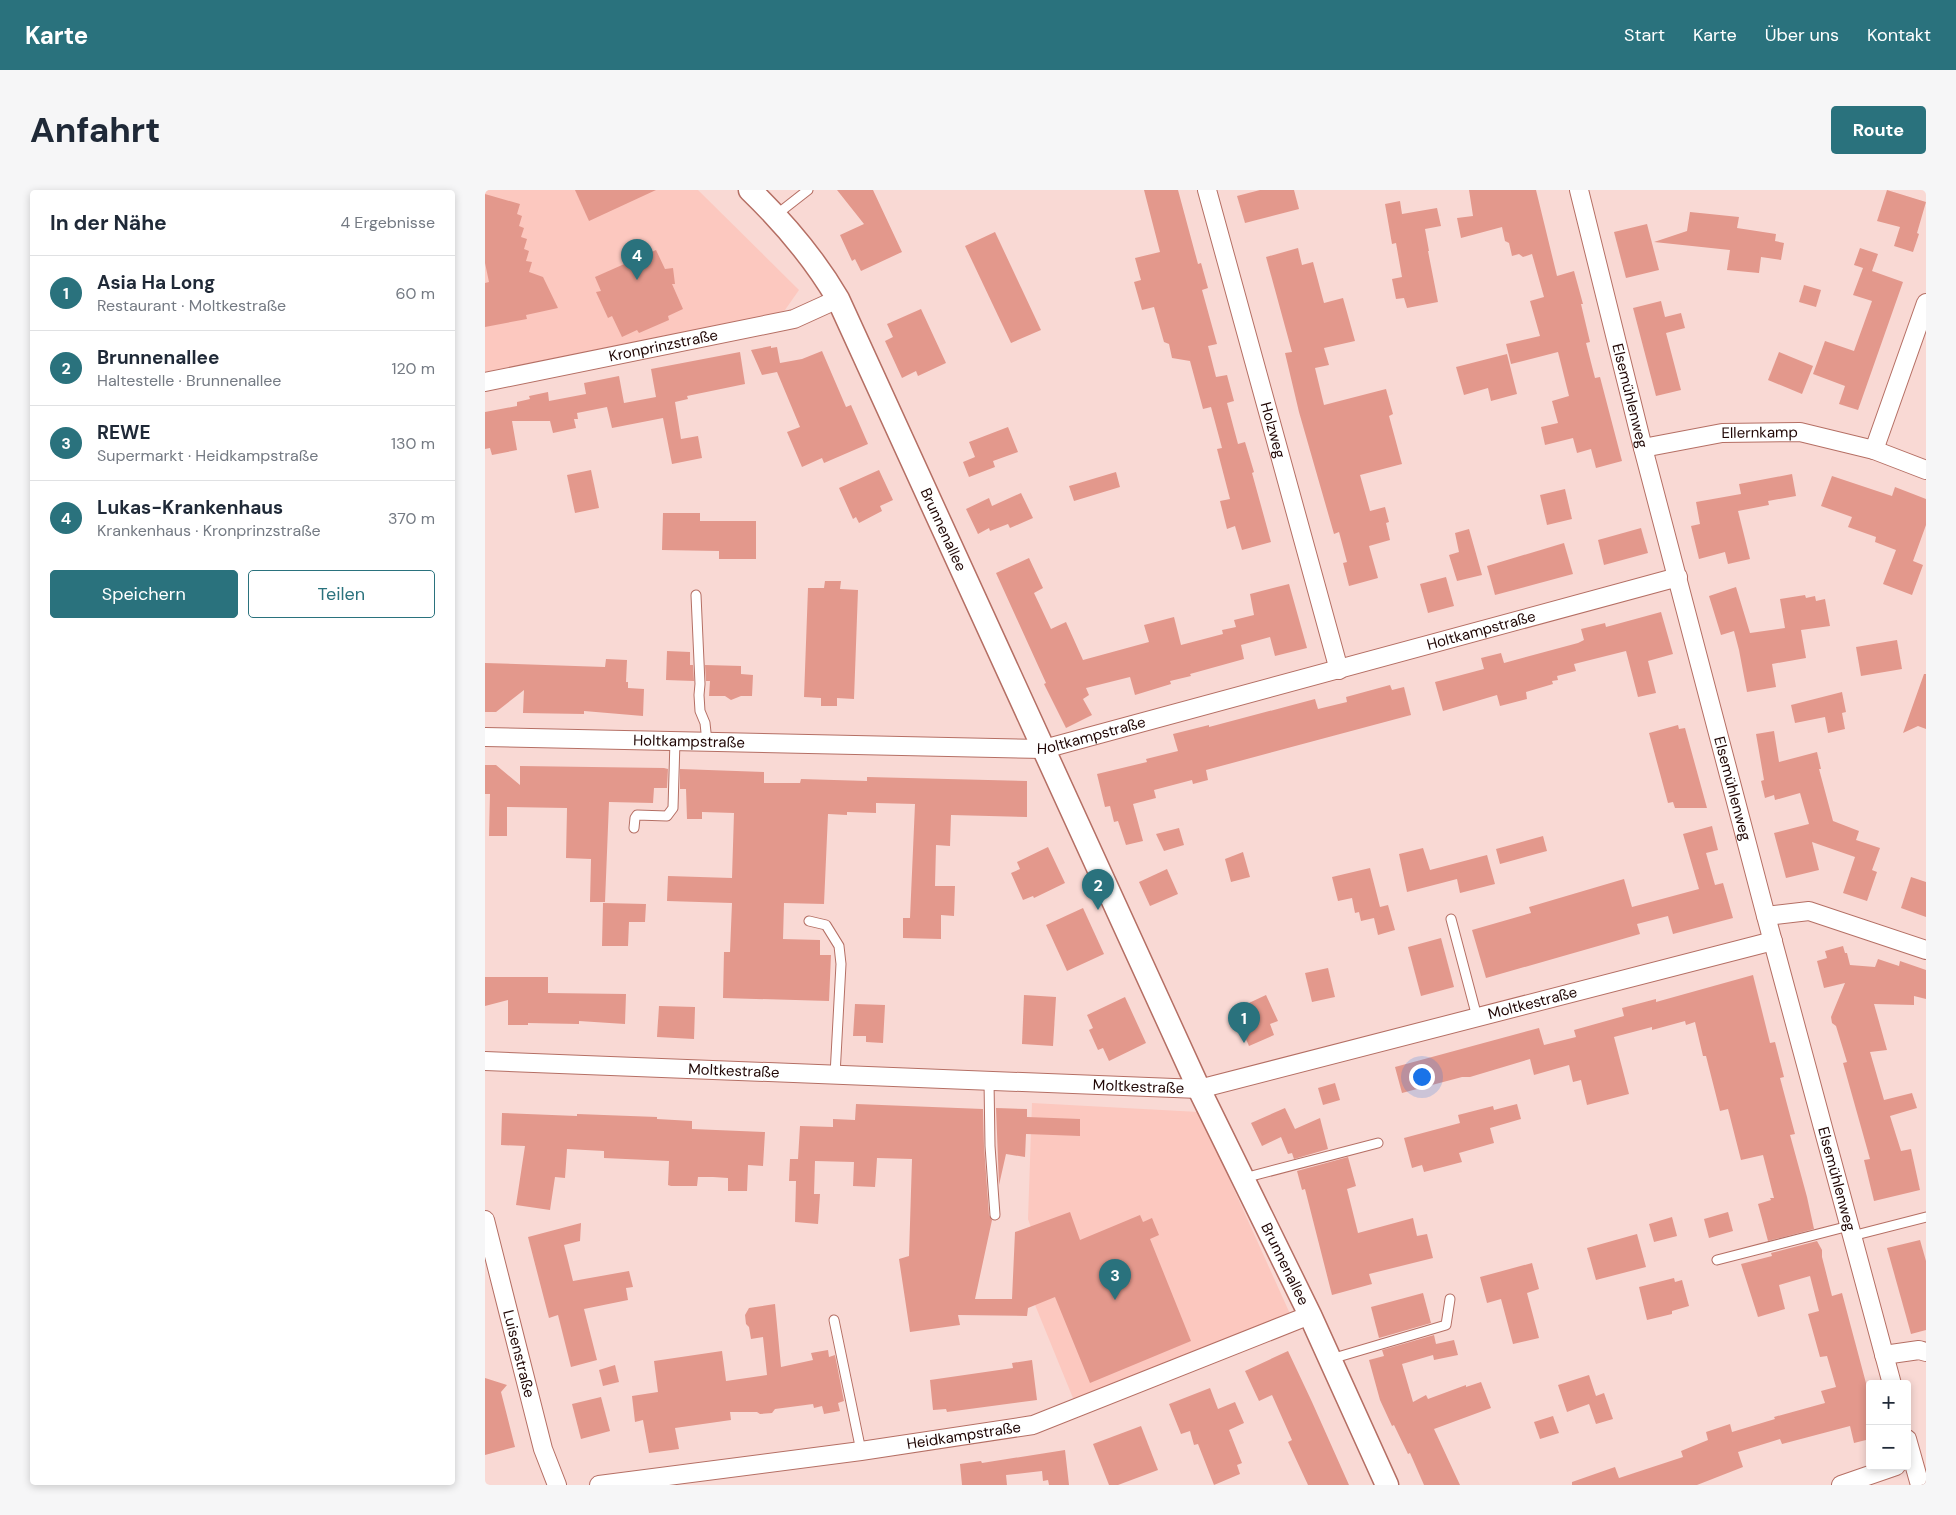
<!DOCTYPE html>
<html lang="de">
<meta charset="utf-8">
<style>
:root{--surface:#fff;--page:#f6f6f7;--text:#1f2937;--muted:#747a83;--line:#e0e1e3;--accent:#2a727d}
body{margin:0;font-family:"DM Sans",sans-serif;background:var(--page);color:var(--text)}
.controls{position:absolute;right:15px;bottom:15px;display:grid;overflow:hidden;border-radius:5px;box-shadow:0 2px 8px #0003}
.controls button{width:45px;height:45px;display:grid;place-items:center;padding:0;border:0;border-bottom:1px solid var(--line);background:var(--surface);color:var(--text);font:25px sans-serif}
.you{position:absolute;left:936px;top:886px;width:18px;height:18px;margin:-12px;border:4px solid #fff;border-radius:50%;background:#1a73e8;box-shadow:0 0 0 8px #1a73e833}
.badge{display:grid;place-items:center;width:32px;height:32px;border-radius:50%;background:var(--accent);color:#fff;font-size:16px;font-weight:700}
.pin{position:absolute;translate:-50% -41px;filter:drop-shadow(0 1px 2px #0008)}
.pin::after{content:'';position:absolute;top:26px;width:18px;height:15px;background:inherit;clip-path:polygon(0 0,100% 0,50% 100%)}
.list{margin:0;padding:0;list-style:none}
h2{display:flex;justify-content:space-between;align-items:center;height:65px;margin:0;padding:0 20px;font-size:21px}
h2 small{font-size:16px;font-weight:400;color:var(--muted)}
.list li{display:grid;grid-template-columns:32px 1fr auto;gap:15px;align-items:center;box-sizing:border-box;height:75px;padding:0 20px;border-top:1px solid var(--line)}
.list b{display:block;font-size:19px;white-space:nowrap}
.list p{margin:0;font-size:16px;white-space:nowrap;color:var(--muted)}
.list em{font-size:16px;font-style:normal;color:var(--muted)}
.actions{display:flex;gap:10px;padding:15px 20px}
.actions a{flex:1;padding:11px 0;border:1px solid var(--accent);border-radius:5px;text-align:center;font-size:18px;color:var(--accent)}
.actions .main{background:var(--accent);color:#fff}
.map{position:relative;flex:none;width:1441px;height:1295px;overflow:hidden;border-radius:5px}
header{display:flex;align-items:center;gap:30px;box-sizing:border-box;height:70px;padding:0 25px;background:var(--accent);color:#fff}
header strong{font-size:24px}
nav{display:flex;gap:28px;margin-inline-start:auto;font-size:18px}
.intro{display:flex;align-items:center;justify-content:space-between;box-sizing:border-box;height:120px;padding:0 30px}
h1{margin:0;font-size:35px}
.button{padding:12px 22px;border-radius:5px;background:var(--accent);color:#fff;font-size:18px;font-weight:700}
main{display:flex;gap:30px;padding:0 30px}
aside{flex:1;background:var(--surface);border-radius:5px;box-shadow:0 2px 8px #0003}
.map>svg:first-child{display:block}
</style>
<header>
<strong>Karte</strong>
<nav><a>Start</a><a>Karte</a><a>Über uns</a><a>Kontakt</a></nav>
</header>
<div class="intro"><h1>Anfahrt</h1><a class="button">Route</a></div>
<main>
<aside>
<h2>In der Nähe<small>4 Ergebnisse</small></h2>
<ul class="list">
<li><span class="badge">1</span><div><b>Asia Ha Long</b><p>Restaurant · Moltkestraße</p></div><em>60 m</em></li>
<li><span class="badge">2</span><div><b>Brunnenallee</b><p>Haltestelle · Brunnenallee</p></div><em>120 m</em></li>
<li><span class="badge">3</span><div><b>REWE</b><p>Supermarkt · Heidkampstraße</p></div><em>130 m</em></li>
<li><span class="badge">4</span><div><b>Lukas-Krankenhaus</b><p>Krankenhaus · Kronprinzstraße</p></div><em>370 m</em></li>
</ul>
<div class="actions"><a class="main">Speichern</a><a>Teilen</a></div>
</aside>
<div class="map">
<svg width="1441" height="1295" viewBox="0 0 1441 1295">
<rect width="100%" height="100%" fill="#f9d9d4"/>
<g fill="#fcc8bf">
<path d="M0 0H213L314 100 300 120 289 124 0 182Z"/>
<path d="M547 913 714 922 806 1126 590 1213 548 1110V1043L543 1029Z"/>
</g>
<g fill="#e3988c">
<path d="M90 0H171L104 31Z"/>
<path d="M352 0H388L417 62 376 81 370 69 367 71 355 45 379 34Z"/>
<path d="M659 0H693L713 74 716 73 723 98 717 100 732 154 723 156 731 187 742 185 749 211 742 213 753 254 760 252 769 282 767 283 786 352 757 360 750 336 742 339 735 311 745 309 732 259 737 258 726 217 718 219 705 171 687 168 684 154 679 152 669 117 657 120 649 92 656 90 650 68 675 62Z"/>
<path d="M775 0H809L814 19 760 33 752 6Z"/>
<path d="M984 0H1051L1072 86 1089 81 1098 114H1096L1105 152 1101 153 1110 188 1115 187 1137 271 1111 278 1106 259 1092 263 1088 248 1060 255 1056 237 1073 233 1067 211 1084 206 1073 162 1026 174 1021 154 1055 146 1045 111 1059 107 1047 64 1038 67 1034 64 1027 66 1024 53 1020 51 1017 37 976 48 972 28 988 26Z"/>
<path d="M1402 0 1441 12 1432 43 1434 44 1428 62 1409 56 1415 37 1392 31Z"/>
<path d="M0 4 35 14 32 24 37 26 34 36 39 38 36 47 42 49 39 59 44 61 41 71 47 72 44 82 58 87 73 118 41 125 42 129 0 137V93L4 92 0 73Z"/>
<path d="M915 11 917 24 952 18 956 36 940 39 944 61H943L953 112 922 118 919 108 911 109 907 89 917 87 911 53 907 54 900 14Z"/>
<path d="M1205 22 1254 27 1252 38 1291 44 1290 51 1299 53 1296 70 1276 67 1274 83 1242 80 1245 60 1169 52 1202 41Z"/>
<path d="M1162 34 1174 80 1141 88 1129 42Z"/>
<path d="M510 42 556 140 526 153 480 56Z"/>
<path d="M813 58 817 75 828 72 839 113 858 108 870 151 839 158 844 175 830 178 839 215 901 199 908 224 904 226 917 274 875 285 885 321 900 317 904 332 901 333 905 350 884 356 893 388 864 396 858 373 862 372 854 342 849 344 814 222 800 163 807 162 781 67Z"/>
<path d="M1375 58 1393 64 1387 81 1418 92 1373 220 1354 214 1360 196 1328 184 1340 151 1369 161 1387 111 1368 105 1378 78 1369 75Z"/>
<path d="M171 60 180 79 188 78 190 94H187L198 119 183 126 184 130 154 143 152 140 137 147 127 126 123 128 111 102 116 101 110 87Z"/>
<path d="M1319 95 1336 100 1331 117 1314 112Z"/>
<path d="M1176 111 1180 127 1196 123 1200 138 1181 143 1196 200 1171 206 1148 118Z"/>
<path d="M436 119 461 173 433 186 431 181 417 188 400 151 408 147 402 134Z"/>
<path d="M286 156V158L292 157 295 173 317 169 337 161 361 217 366 215 383 254 339 273 337 268 317 277 302 242 315 237 292 182 277 185 266 160Z"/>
<path d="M255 162 260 194 202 206 203 209 190 212 196 249 213 246 217 268 187 274 178 228 127 238 122 217 92 223 93 229H89L91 238 68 243 65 231H27L32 260 7 265 5 258 0 259V222L32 216V212L45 209 44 206 63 202 64 211 101 204 99 193 134 186 139 213 171 207 166 179Z"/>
<path d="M1294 162 1328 176 1317 204 1283 190Z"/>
<path d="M1022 164 1032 204 1006 211 1003 198 979 205 971 177Z"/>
<path d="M523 237 533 262 508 271 510 277 484 287 478 272 490 267 484 252Z"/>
<path d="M106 280 114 318 90 323 82 285Z"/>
<path d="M394 280 408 310 395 316 397 321 374 333 371 327 368 329 354 298Z"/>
<path d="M631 282 635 297 589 311 584 296Z"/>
<path d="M1307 284 1311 306 1283 311 1284 315 1253 321 1265 369 1243 374 1240 362 1214 369 1206 336 1215 334 1211 312 1256 304 1254 294Z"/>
<path d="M1347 286 1407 306 1410 297 1441 309V335L1428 371 1438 375 1427 405 1398 394 1411 360 1390 352 1391 347 1363 337 1367 327 1336 316Z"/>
<path d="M1080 299 1087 329 1062 335 1055 305Z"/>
<path d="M536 303 548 328 525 338 523 334 505 341 504 338 493 344 481 319 504 308 507 316Z"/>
<path d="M178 323H215V331H271V369H234V361L177 360Z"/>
<path d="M1156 338 1163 363 1119 375 1113 350Z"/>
<path d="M984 339 997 385 972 391 964 365 974 362 970 343Z"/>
<path d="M1079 353 1088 384 1010 405 1002 376Z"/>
<path d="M544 368 558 398 549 403 566 439 581 432 598 470 664 452 659 435 689 427 696 455 738 444 737 440 751 437 749 430 769 425 765 404 804 394 822 458 790 466 785 447 756 455 759 469 705 484 706 486 685 491 686 494 650 505 645 487 601 498 604 505 598 509 607 525 581 538 559 494 561 493 511 383Z"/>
<path d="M961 387 969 416 943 423 935 394Z"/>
<path d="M340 391H356L355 399 373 400 369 509 352 508V516H336V508L319 507 323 398H339Z"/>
<path d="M1251 397 1265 443 1300 438 1295 409 1320 405 1321 408 1330 406 1331 411 1340 409 1345 436 1316 440 1321 468 1287 474 1291 497 1262 502 1254 460 1249 441 1236 445 1224 406Z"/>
<path d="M1176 422 1188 464 1163 471 1171 503 1153 507 1141 461 1089 474 1091 481 1072 486 1073 490 1067 491 1068 494 1041 502 1042 509 1015 516 1012 505 958 521 950 492 999 479 996 468 1016 463 1019 473 1093 453 1099 450 1096 439 1120 433 1121 437Z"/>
<path d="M1412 450 1417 479 1376 486 1371 457Z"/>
<path d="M182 461 205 462V475H208L209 491 181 490Z"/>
<path d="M121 469 142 470 141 492H143V498L159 499 158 526 99 521V524L38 523 39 500 11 522H0V473L120 477Z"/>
<path d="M220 475 256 476V484L268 485 267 506H256L246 510 240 506H224L225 491H221Z"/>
<path d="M1439 484H1441V539L1433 536 1418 543Z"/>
<path d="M905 495 907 500 919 497 926 525 721 580 723 590 708 594 707 590 669 600 671 608 648 614 658 651 641 655 633 631 629 632 625 616 620 617 612 584 662 572 661 569 693 561 688 544 724 535V537L830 509 833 519 862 512 861 507Z"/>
<path d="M1357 502 1361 522 1357 523 1360 539 1343 543 1340 527 1310 533 1306 515Z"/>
<path d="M1193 535 1194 539 1200 538 1222 618H1190L1188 612 1183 613 1164 543Z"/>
<path d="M1289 541 1294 572 1332 562 1336 579H1334L1348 631 1374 641 1371 650 1395 658 1387 680 1392 682 1382 711 1358 703 1370 667 1327 652 1334 680 1301 688 1289 643 1324 634 1315 603 1290 610 1289 605 1280 608 1276 591 1279 590 1271 544Z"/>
<path d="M0 575H11L35 595V576L179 578 183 579 182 598H169L168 613 124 612 120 712H105L106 669 81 668 82 618 22 617V646H4L5 604H0Z"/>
<path d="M195 579 279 582V593H315L316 589 382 591V587L542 591V627L466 625 465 656 451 655 450 696H470L469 726 456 725V749L418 748V728H425L430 614 391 613V623L362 622V625L343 624 339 714 299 713 298 749 335 750V765H346L344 811 238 808 239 762H245L247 713 182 711 183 686 247 688 249 623 217 622V629H202L201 599H195Z"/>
<path d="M1227 636 1233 660 1221 663 1230 695 1238 693 1248 728 1188 744 1183 726 1152 734 1155 744 1001 788 987 740 1046 723 1044 717 1139 689 1147 717 1214 699 1198 644Z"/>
<path d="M694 638 699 655 679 661 671 644Z"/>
<path d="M1058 646 1062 661 1015 674 1011 659Z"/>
<path d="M563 657 580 693 549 708 548 706 538 710 526 683 535 679 532 672Z"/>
<path d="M938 658 945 680 1002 665 1010 694 975 703 972 689 922 702 914 664Z"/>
<path d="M758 662 765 687 746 692 740 669Z"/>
<path d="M885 678 895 717 903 715 910 740 893 745 889 728 876 731 874 722 870 723 867 708 853 711 847 687Z"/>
<path d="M682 679 693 704 665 716 654 692Z"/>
<path d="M1426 687 1441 692V727L1416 718Z"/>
<path d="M118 713 161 714 160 732H144L143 756H117Z"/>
<path d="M598 718 619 764 582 781 561 735Z"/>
<path d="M956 748 969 797 936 806 923 757Z"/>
<path d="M1358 756 1360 763H1362L1365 775 1390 777 1393 769 1414 776 1415 771 1441 780V809L1429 806V815L1389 814 1402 860 1385 862 1399 910 1427 903 1432 918 1405 926 1416 961 1426 959 1435 1000 1389 1011 1379 970 1385 969 1358 873 1362 872 1351 836 1347 833 1346 827 1360 793 1339 798 1332 771 1342 768 1340 761Z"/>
<path d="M843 778 850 807 827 812 820 783Z"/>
<path d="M1268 785 1285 853 1290 852 1299 887 1295 888 1310 944 1305 945 1322 1007 1329 1039 1283 1051 1273 1014 1286 1010 1285 1008H1289L1278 965 1256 970 1243 919 1235 921 1221 866H1218L1210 832 1201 835 1200 831 1167 840V837L1129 847 1144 904 1102 915 1096 890 1088 892 1084 875 1049 885 1045 869 985 887H977L917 903 910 877 1054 838 1059 855 1091 847 1089 840 1139 826 1137 818 1171 809V812Z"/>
<path d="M0 787H63V803L141 804 140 834 94 831V834L43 833V835H23V810L0 816Z"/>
<path d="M539 805 571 807 568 856 537 854Z"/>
<path d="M781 805 793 831 785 834 789 845 764 856 753 831 756 830 751 819Z"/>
<path d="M640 807 661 853 624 871 618 858 613 860 604 840 608 838 602 825Z"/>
<path d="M370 814 400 815 398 853 381 852V846H368Z"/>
<path d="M174 816 210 817 209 849 172 847Z"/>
<path d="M850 893 855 910 838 915 833 898Z"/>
<path d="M371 914 498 919 499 956 504 1025 507 1030 490 1109H527L530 1042 585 1022 595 1050 655 1025 658 1032 667 1028 674 1045 665 1049 706 1151 605 1193 570 1107 543 1118 542 1126 473 1125 475 1135 425 1142 414 1069 424 1066 427 969 392 968 390 997 368 996 369 972 330 971 329 1004H335L333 1034 310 1032 311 991H304L305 969H313L315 936 348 937V929L370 930Z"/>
<path d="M1032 914 1036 929 1005 938 1009 953 974 963 977 972 939 982 937 975 927 978 919 948 975 933 973 925 1008 916 1009 920Z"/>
<path d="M511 918 542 919V927L595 929V946L541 944 540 967 521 964 514 995Z"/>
<path d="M800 918 810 939 835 928 843 959 809 969 807 963 803 964 796 947 777 956 766 933Z"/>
<path d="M17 923 92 926V924L172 927V929L207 931V939L280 942 278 976 263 975 262 1001H243V988L228 987H213L212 996H186L183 995 184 971 119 968V961L82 959 80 988 70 987 65 1020 31 1015 40 956 16 955Z"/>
<path d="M863 967 871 996 862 999 873 1043 928 1028 932 1046 942 1044 948 1068 884 1084 887 1094 847 1105 820 999 817 1000 812 981Z"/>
<path d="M1243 1022 1248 1041 1224 1048 1219 1029Z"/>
<path d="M1187 1027 1192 1046 1169 1052 1164 1034Z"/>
<path d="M96 1033 95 1051 79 1055 88 1091 144 1081 148 1097 141 1098 143 1110 99 1119 112 1170 86 1177 73 1125 64 1128 43 1047Z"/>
<path d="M1152 1044 1161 1077 1111 1090 1102 1058Z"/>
<path d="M1435 1050 1441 1071V1140L1426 1144 1402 1058Z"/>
<path d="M1332 1051 1337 1060V1067L1347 1106 1357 1103 1366 1137 1385 1208V1249L1369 1253 1365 1236 1297 1254 1295 1249 1253 1262 1258 1277 1212 1295H1087V1292L1130 1277 1134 1288 1198 1267 1196 1261 1223 1250 1221 1242 1245 1234 1247 1242 1290 1229 1289 1227 1340 1213 1336 1201 1351 1197 1342 1166 1335 1167 1323 1124 1334 1121 1325 1086 1294 1095 1300 1119 1273 1127 1256 1074 1287 1066 1286 1063Z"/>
<path d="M1047 1073 1054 1099 1042 1103 1054 1148 1028 1154 1016 1109 1002 1113 995 1087Z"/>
<path d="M1189 1088 1190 1092 1197 1090 1204 1116 1187 1121V1124L1162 1130 1154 1097Z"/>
<path d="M938 1103 946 1133 894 1148 886 1117Z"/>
<path d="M290 1114 296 1177 328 1170 326 1163 343 1160 344 1167 350 1165 359 1211 353 1213 355 1221 339 1224 337 1216 329 1218 328 1214 290 1219 287 1223 275 1224 272 1222H245L246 1230 190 1238 194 1259 164 1263 158 1230 150 1232 147 1206 173 1202 169 1171 237 1161 241 1191 282 1185 278 1147 266 1149 264 1137 261 1134 260 1125 264 1118Z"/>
<path d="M949 1145 951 1154 969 1150 973 1165 949 1170 948 1165 917 1174 928 1212 941 1205 943 1209 981 1195V1197L996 1192 1006 1218 949 1239 975 1295H939L925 1263 923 1264 909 1235 907 1236 895 1210 884 1170 899 1166 897 1160Z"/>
<path d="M803 1161 827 1212 864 1295H823L803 1252 807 1250 787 1205 774 1211 760 1181Z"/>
<path d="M547 1170 552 1210 462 1222 461 1219 448 1220 445 1190 528 1178 527 1173Z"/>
<path d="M130 1175 134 1192 118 1196 114 1180Z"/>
<path d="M1104 1185 1111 1206 1119 1203 1128 1229 1111 1234 1104 1214 1082 1222 1073 1195Z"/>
<path d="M0 1188 22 1195 16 1202 30 1257 0 1265Z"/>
<path d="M725 1198 733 1219 750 1212 759 1233 744 1240 757 1273 752 1275 755 1284 729 1295 713 1254 709 1255 705 1241 696 1244 684 1214Z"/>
<path d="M116 1207 125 1241 96 1249 87 1214Z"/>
<path d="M1068 1226 1074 1243 1055 1249 1049 1232Z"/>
<path d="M656 1236 673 1280 633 1295H624L608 1254Z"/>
<path d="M580 1260 584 1295H564L563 1290 558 1291 557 1281 521 1285 522 1295H477L475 1274 496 1271 497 1273Z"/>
</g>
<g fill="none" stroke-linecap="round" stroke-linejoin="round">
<defs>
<g id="service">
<path d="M291 25 323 0"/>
<path d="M211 405 215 494 214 505 215 521 220 533 222 552"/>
<path d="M149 638 150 628 152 625 182 626 188 618 190 551"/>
<path d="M966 729 992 827"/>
<path d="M324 731 341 735 354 756 356 774 350 885"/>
<path d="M504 891 505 956 510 1025"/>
<path d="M759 988 893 953"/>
<path d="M1367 1046 1441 1027"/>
<path d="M1232 1070 1364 1036"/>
<path d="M349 1130 376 1261"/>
<path d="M846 1169 961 1135 965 1109"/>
</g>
<g id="minor">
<path id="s1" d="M722 0 854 480"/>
<path id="s2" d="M1094 0 1158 258 1281 726 1407 1194"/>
<path id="s3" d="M0 192 309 129 353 109"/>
<path id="s4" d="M1158 258 1237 243 1315 242 1389 260 1441 280"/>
<path d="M1389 260 1441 113"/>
<path id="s5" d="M0 547 559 559 1193 387"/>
<path d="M1281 726 1324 721 1441 760"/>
<path id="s6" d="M0 871 714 899 1288 751"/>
<path id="s7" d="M0 1030 58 1259 72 1295"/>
<path d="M1399 1165 1434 1160 1441 1162"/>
<path d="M1422 1249 1435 1295"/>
<path id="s8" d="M114 1295 376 1261 548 1235 825 1125"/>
<path d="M1356 1295 1411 1276"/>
</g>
<g id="tertiary">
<path id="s9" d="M265 0C299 33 329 68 353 109L714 899 825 1125 902 1295"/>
</g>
</defs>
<use href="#service" stroke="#b56f64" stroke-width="11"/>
<use href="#minor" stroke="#b56f64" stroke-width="20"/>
<use href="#tertiary" stroke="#b56f64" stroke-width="25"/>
<use href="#service" stroke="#fff" stroke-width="9"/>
<use href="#minor" stroke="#fff" stroke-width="18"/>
<use href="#tertiary" stroke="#fff" stroke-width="22"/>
</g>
<g text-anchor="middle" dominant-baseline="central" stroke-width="4.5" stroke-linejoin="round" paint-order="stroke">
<g font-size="15" fill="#1f0604" stroke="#fbebe8">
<text stroke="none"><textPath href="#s3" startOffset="182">Kronprinzstraße</textPath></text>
<text stroke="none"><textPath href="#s2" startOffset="212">Elsemühlenweg</textPath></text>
<text stroke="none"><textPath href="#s1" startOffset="249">Holzweg</textPath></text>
<text stroke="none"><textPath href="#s4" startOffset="118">Ellernkamp</textPath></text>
<text stroke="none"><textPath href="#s9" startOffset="394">Brunnenallee</textPath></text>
<text stroke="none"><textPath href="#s5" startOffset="1012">Holtkampstraße</textPath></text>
<text stroke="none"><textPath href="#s5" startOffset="608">Holtkampstraße</textPath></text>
<text stroke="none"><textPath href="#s5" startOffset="204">Holtkampstraße</textPath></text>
<text stroke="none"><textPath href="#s2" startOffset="618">Elsemühlenweg</textPath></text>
<text stroke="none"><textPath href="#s6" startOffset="1059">Moltkestraße</textPath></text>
<text stroke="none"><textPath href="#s6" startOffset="249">Moltkestraße</textPath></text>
<text stroke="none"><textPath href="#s6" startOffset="654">Moltkestraße</textPath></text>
<text stroke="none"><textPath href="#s2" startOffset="1022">Elsemühlenweg</textPath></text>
<text stroke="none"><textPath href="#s9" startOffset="1204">Brunnenallee</textPath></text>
<text stroke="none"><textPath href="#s7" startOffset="138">Luisenstraße</textPath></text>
<text stroke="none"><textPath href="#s8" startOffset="368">Heidkampstraße</textPath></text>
</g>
</g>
</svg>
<div class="controls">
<button>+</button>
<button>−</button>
</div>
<div class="you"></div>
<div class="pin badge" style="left:759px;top:853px">1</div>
<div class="pin badge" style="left:613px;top:720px">2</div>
<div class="pin badge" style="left:630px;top:1110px">3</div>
<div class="pin badge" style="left:152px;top:90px">4</div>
</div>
</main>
